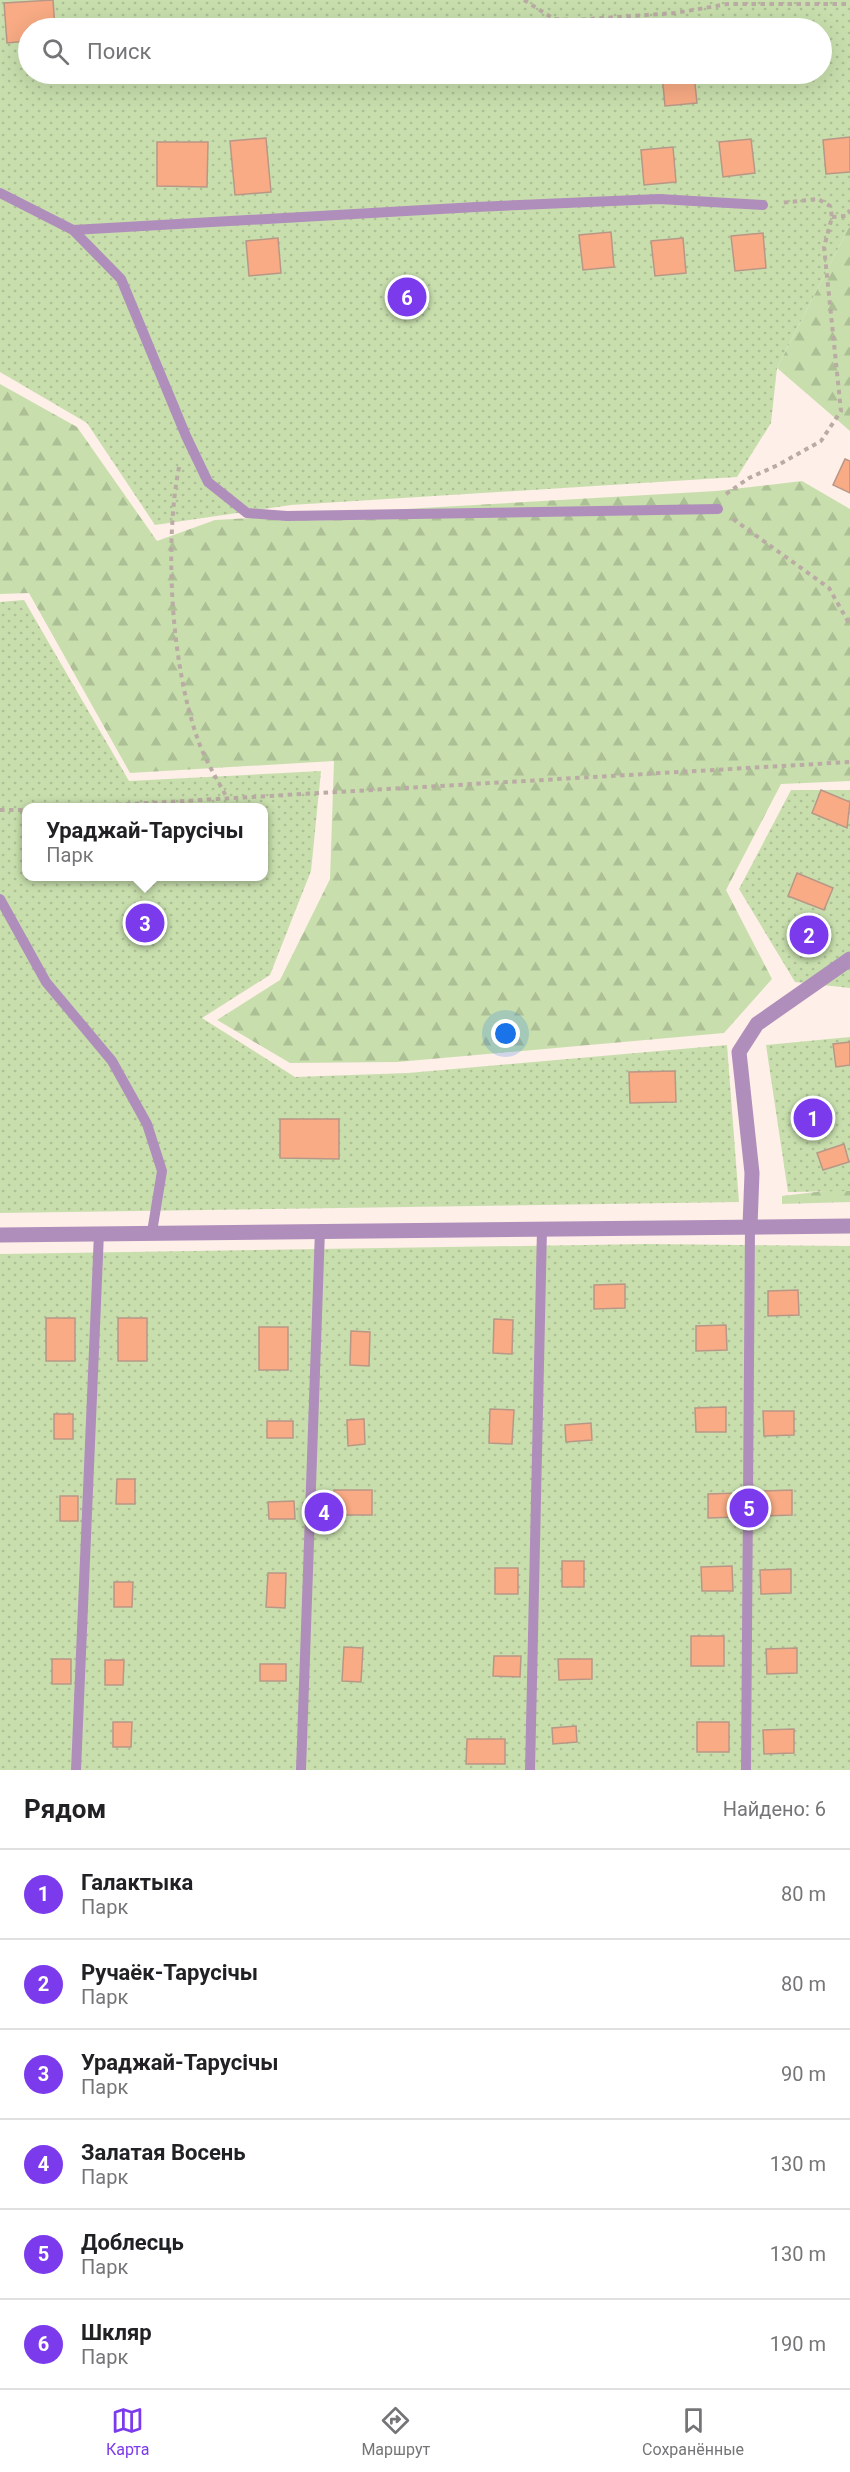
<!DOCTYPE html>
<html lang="ru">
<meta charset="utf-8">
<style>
:root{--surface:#fff;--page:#f6f6f6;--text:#202124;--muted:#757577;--line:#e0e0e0;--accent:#7c3aed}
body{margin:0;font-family:Roboto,sans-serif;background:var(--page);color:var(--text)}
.you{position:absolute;left:506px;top:1034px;width:21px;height:21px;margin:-15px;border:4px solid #fff;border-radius:50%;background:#1a73e8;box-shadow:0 0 0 9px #1a73e833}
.badge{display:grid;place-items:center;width:39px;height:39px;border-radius:50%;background:var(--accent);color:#fff;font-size:20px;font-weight:700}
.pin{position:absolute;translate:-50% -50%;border:3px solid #fff;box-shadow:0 2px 6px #0006}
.popup{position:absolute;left:22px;top:803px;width:246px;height:78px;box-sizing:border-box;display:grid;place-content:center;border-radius:12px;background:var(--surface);filter:drop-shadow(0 2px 4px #0005);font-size:20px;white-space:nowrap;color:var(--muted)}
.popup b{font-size:22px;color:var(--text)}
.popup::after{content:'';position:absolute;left:50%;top:100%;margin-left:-12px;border:12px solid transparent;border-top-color:var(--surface)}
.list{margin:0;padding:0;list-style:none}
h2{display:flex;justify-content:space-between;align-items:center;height:78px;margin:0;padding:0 24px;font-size:26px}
h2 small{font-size:20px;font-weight:400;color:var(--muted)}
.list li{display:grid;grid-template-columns:39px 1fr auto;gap:18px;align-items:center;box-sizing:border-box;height:90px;padding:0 24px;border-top:2px solid var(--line)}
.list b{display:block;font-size:22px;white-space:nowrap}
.list p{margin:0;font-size:20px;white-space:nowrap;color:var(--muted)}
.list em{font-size:20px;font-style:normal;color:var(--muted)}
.icon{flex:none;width:33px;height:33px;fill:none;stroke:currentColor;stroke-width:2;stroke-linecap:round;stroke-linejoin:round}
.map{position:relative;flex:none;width:850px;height:1770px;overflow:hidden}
.search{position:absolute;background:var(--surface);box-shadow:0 6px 24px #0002;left:18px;right:18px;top:18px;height:66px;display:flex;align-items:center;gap:15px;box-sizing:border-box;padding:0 21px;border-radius:33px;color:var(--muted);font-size:22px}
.sheet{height:618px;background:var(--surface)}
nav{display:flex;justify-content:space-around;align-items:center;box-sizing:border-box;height:84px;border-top:2px solid var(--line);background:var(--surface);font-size:16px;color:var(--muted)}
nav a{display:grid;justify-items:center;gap:3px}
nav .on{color:var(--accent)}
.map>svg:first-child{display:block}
</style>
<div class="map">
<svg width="850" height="1770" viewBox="0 0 850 1770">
<defs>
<pattern id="forest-firs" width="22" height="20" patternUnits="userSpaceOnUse" patternTransform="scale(1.5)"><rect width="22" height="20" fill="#c8dfad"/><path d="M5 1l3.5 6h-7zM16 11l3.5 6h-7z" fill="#acbf95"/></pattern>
<pattern id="garden-dots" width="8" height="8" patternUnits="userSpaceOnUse" patternTransform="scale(1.5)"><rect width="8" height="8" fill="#c8dfad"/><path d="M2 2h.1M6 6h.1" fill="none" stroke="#acbf95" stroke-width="1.8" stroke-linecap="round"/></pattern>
</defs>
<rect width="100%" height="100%" fill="#feefe8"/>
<g fill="url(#forest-firs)">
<path d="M850 225V431L777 368Z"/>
<path d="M0 384 77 427 157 541 215 520 716 491 802 481 850 509V781L781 784 726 890 772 979 724 1033 397 1062 290 1063 217 1020 280 980 330 879 334 761 130 773 29 593 0 594Z"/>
<path d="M850 1188V1202L782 1204V1196Z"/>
</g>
<g fill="url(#garden-dots)" fill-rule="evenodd">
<path d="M0 0H850V225L777 368 771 423 737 477 291 505 155 525 87 423 0 372ZM28 28H822V74H28Z"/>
<path d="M24 600 129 781 321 771 311 871 270 975 202 1018 295 1077 408 1073 727 1045 739 1202 0 1213V602ZM27 808H264V876H27Z"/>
<path d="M791 790H850V988L795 982 739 889Z"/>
<path d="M850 1037V1191L788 1192 766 1045Z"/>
<path d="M647 1244 850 1246V1770H0V1254Z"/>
</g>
<g fill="#f8ab84" stroke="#b99787" stroke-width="1.5">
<path d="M53 0 55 28H28V41L7 43 4 3Z"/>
<path d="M662 74H694L697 103 665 106Z"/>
<path d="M850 137V172L826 174 823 140Z"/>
<path d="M266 138 271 192 235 195 230 141Z"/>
<path d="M751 139 755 173 723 177 719 142Z"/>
<path d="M157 142H208L207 187 157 186Z"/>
<path d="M673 147 676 182 644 185 641 150Z"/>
<path d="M611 232 614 267 583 270 579 235Z"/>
<path d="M763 233 766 268 735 271 731 236Z"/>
<path d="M278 238 281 273 249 276 246 241Z"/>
<path d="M683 238 686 273 655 276 651 241Z"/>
<path d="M845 459 850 461V493L833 485Z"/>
<path d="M821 790 850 802 847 828 812 813Z"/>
<path d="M797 873 833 888 824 910 788 896Z"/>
<path d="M850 1042V1065L836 1067 833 1044Z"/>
<path d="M675 1071 676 1102 630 1103 629 1072Z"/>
<path d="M280 1119H339V1159L280 1158Z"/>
<path d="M844 1144 849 1162 823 1170 817 1153Z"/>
<path d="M625 1284V1308L594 1309V1285Z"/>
<path d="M798 1290 799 1315 768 1316V1291Z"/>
<rect x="46" y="1318" width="29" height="43"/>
<rect x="118" y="1318" width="29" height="43"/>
<path d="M494 1319 513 1320 512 1354 493 1353Z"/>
<path d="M726 1325 727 1350 696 1351V1326Z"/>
<rect x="259" y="1327" width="29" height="43"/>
<path d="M351 1331 370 1332 369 1366 350 1365Z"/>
<path d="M726 1407V1432H696L695 1408Z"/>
<path d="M490 1409 514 1410 512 1444 489 1443Z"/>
<path d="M763 1411H794V1435L764 1436Z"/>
<rect x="54" y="1414" width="19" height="25"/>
<path d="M364 1419 365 1444 348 1446 347 1420Z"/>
<rect x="267" y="1421" width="26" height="17"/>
<path d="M591 1423 592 1440 566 1442 565 1425Z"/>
<path d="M117 1479H135V1504H116Z"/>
<rect x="334" y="1490" width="38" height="25"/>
<path d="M792 1490V1515L762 1516 761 1491Z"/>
<path d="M739 1493V1517L708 1518V1494Z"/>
<rect x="60" y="1496" width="18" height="25"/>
<path d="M294 1501 295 1519H269L268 1502Z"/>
<rect x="562" y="1561" width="22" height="26"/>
<path d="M732 1566 733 1591H702L701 1567Z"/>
<rect x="495" y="1568" width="23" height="26"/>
<path d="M791 1569V1593L761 1594 760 1570Z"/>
<path d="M268 1573H286L285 1608 266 1607Z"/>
<path d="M114 1582H133L132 1607H114Z"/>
<rect x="691" y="1636" width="33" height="30"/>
<path d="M344 1647 363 1648 361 1682 342 1681Z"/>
<path d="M797 1648V1673L767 1674 766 1649Z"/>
<path d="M494 1656H521L520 1677 493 1676Z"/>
<rect x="52" y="1659" width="19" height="25"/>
<path d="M558 1659H592V1679L559 1680Z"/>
<path d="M105 1660H124L123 1685H105Z"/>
<rect x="260" y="1664" width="26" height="17"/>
<path d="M113 1722H132L131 1747H113Z"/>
<rect x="697" y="1722" width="32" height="30"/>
<path d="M576 1726 577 1742 553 1744 552 1728Z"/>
<path d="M794 1729V1753L764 1754 763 1730Z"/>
<path d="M467 1739H505V1764H466Z"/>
</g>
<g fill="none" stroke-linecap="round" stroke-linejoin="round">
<g stroke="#baaba4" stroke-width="4" stroke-dasharray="4.5 4.5" stroke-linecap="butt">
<path d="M524 0 554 19 575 20 675 13 728 4H850"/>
<path d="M832 217 846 216 850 210"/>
<path d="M179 467C164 544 171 665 198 740 205 760 217 779 227 798"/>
<path d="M726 494 749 478 778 465 821 441 841 411 824 247 832 217 830 206 818 199 780 203"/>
<path d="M733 519 829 588 850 625"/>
<path d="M63 808 850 762"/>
<path d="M0 810H27"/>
</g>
<g stroke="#b08ebb" stroke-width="10">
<path d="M0 193 73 230 121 279 186 436 208 482 247 513 287 516 718 509"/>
<path d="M73 230 476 207 659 199 763 205"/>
<path d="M0 899 46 982 112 1061 147 1124 162 1171 152 1232"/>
<path d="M76 1770 99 1233"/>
<path d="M301 1770 320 1230"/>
<path d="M530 1770 542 1229"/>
<path d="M746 1770 750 1226"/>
</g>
<path stroke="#b08ebb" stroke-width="15" d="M750 1226 752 1173 739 1052 757 1024 850 959"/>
<path stroke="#b08ebb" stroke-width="15" d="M0 1235 850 1226"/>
</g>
</svg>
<div class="you"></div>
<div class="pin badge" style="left:813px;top:1118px">1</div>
<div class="pin badge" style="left:809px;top:935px">2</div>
<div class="pin badge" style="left:145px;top:923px">3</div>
<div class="popup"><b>Ураджай-Тарусічы</b>Парк</div>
<div class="pin badge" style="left:324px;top:1512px">4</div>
<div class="pin badge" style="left:749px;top:1508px">5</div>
<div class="pin badge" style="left:407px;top:297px">6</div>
<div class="search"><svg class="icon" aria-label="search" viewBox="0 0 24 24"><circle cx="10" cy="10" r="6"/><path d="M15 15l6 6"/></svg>Поиск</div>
</div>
<section class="sheet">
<h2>Рядом<small>Найдено: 6</small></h2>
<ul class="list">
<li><span class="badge">1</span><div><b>Галактыка</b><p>Парк</p></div><em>80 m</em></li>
<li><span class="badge">2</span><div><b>Ручаёк-Тарусічы</b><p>Парк</p></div><em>80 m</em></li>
<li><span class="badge">3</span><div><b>Ураджай-Тарусічы</b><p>Парк</p></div><em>90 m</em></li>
<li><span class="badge">4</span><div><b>Залатая Восень</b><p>Парк</p></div><em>130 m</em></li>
<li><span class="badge">5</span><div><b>Доблесць</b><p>Парк</p></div><em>130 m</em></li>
<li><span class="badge">6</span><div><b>Шкляр</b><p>Парк</p></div><em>190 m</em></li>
</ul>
</section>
<nav>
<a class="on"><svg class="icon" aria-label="map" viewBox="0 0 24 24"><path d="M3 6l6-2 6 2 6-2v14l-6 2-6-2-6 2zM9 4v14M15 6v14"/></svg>Карта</a>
<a><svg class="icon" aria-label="directions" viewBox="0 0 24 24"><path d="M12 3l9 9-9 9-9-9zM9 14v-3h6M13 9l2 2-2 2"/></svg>Маршрут</a>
<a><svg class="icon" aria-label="saved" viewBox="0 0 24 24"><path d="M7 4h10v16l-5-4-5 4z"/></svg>Сохранённые</a>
</nav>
